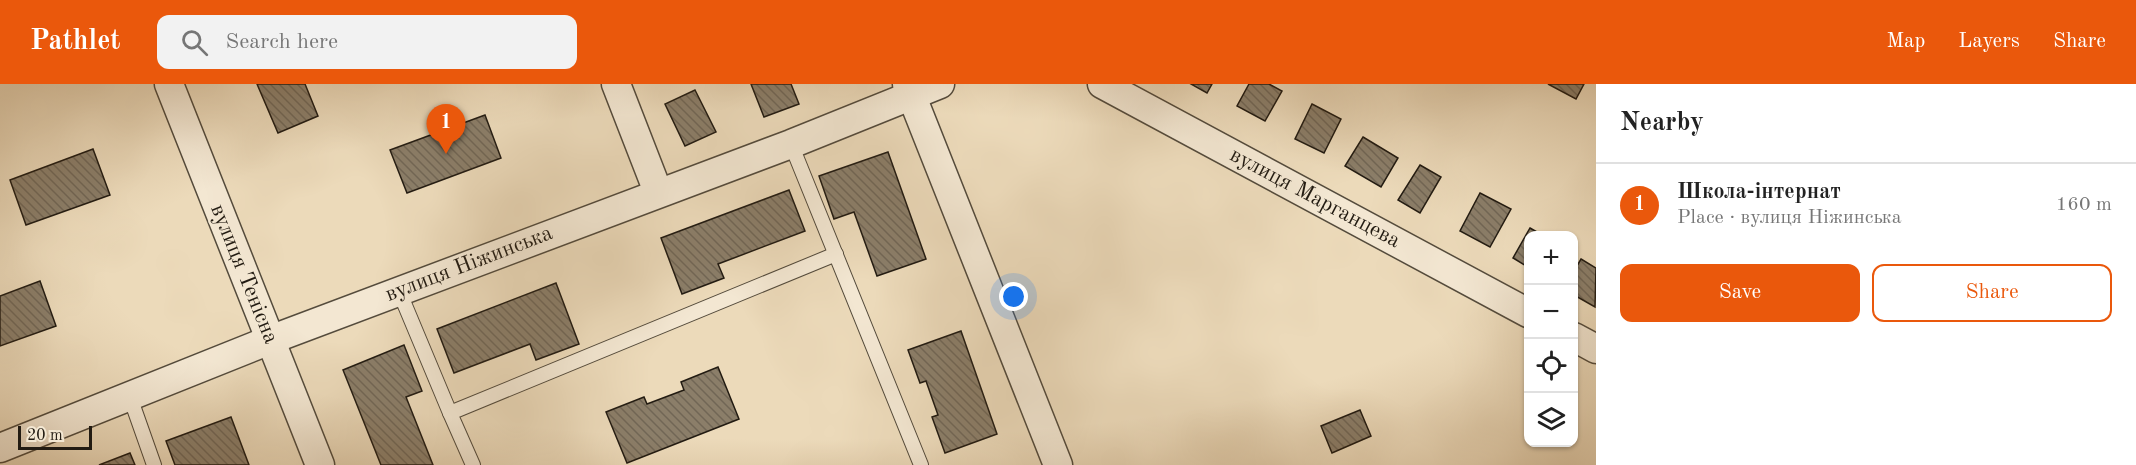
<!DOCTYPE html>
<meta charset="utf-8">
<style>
:root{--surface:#fff;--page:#f2f2f2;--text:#222;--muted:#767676;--line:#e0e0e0;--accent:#ea580c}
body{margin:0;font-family:"Old Standard TT",serif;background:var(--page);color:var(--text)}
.controls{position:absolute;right:18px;bottom:18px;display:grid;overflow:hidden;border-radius:12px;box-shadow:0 2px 4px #0004}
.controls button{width:54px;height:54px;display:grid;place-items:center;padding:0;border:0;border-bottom:2px solid var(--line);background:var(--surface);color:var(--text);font:30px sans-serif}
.scale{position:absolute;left:18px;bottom:15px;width:74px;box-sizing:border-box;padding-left:6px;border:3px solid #221b12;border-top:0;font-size:16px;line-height:21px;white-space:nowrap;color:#221b12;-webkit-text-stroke:4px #f3e7d2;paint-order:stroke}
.you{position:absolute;left:1014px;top:213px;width:21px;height:21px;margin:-15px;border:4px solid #fff;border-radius:50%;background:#1a73e8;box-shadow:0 0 0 9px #1a73e833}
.badge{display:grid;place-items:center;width:39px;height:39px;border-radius:50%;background:var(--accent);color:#fff;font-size:20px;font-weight:700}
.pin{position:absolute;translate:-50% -50px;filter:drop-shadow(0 2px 3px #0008)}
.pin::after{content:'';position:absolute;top:32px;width:21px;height:18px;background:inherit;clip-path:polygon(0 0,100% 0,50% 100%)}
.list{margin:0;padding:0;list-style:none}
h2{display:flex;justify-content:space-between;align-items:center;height:78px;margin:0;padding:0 24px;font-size:26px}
h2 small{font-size:20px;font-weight:400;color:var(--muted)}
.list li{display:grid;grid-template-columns:39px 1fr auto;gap:18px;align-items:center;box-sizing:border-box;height:84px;padding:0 24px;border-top:2px solid var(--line)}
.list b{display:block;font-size:22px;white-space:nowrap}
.list p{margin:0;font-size:20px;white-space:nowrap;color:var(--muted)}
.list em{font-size:20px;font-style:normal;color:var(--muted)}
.actions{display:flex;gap:12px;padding:18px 24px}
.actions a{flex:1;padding:14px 0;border:2px solid var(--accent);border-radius:12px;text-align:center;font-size:21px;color:var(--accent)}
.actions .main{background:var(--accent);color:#fff}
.icon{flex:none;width:33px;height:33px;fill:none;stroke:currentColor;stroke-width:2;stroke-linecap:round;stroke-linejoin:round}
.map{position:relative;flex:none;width:1596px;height:381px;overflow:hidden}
header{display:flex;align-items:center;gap:36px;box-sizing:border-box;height:84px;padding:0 30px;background:var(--accent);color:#fff}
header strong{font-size:28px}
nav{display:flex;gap:33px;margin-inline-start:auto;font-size:21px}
.search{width:420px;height:54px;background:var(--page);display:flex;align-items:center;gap:15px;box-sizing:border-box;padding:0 21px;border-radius:12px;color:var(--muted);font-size:22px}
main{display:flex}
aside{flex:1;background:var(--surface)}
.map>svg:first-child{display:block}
</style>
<header>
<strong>Pathlet</strong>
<div class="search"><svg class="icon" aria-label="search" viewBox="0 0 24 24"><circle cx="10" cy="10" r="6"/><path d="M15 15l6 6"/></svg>Search here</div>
<nav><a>Map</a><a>Layers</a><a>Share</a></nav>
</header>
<main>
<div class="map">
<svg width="1596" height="381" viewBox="0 0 1596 381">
<defs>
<pattern id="building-back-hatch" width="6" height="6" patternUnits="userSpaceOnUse" patternTransform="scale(1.5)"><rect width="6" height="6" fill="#8b7e69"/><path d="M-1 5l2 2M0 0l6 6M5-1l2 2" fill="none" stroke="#716655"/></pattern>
</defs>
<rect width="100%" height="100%" fill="#ecdaba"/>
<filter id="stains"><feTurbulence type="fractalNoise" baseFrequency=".00333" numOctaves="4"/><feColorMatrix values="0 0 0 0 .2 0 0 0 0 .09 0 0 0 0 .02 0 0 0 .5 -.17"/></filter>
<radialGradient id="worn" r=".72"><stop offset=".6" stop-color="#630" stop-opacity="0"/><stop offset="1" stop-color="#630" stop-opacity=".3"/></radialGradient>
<g fill="url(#building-back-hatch)" stroke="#221b12" stroke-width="1.5">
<path d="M257 0H305L318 32 278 49Z"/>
<path d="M751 0H791L799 20 764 33Z"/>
<path d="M1191 0H1212L1207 9Z"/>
<path d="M1249 0H1269L1282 7 1265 37 1237 22Z"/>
<path d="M1548 0H1584L1576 15Z"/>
<path d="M695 6 716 48 685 62 665 20Z"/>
<path d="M1312 20 1341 35 1324 69 1295 55Z"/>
<path d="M485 31 501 74 407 109 390 66Z"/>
<path d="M1363 53 1398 74 1381 103 1345 82Z"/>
<path d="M93 65 110 111 26 141 10 96Z"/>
<path d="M888 68 926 175 877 192 854 128 834 135 819 92Z"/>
<path d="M1420 81 1441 93 1420 129 1398 116Z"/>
<path d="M789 106 805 147 718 180 724 194 682 210 661 154Z"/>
<path d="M1480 109 1511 125 1490 163 1460 147Z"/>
<path d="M1530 144 1544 152H1528V183L1513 174Z"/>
<path d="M1581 175 1596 184 1595 223 1574 211V187Z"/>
<path d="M40 197 56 242 0 262V212Z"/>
<path d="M556 199 579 260 536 276 530 260 454 289 437 245Z"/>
<path d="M961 247 997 350 945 369 932 333 938 331 926 297 920 299 908 266Z"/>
<path d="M404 261 422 307 406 313 433 381H381L343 286Z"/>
<path d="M718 283 739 335 627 379 606 328 644 313 647 320 684 306 681 298Z"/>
<path d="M1360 326 1371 352 1332 369 1321 342Z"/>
<path d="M231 333 249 381H175L166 357Z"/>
<path d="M130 369 135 381H99Z"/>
</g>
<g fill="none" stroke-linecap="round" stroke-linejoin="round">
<defs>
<g id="lane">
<path d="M791 60 921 381"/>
<path d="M399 207 450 329"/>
<path d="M130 313 154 381"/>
<path d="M473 381 450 329 836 170"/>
</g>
<g id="street">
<path d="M169 0 320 381"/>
<path d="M616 0 658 108"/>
<path d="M907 0 1058 381"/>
<path d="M1102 0 1528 229"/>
<path d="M1574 253 1596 265"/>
<path d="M0 364 270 256 791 60 940 0"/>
</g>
</defs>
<use href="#lane" stroke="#544b3c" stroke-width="16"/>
<use href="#street" stroke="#544b3c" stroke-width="31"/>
<use href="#lane" stroke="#f3e7d2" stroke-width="14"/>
<use href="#street" stroke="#f3e7d2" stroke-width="28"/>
</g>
<g text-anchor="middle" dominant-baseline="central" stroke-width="4.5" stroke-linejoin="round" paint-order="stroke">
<g font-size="22" fill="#221b12" stroke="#f3e7d2">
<text transform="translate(1315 114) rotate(28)">вулиця Марганцева</text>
<text transform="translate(469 180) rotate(-21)">вулиця Ніжинська</text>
<text transform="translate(244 190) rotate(68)">вулиця Тенісна</text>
</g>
</g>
<rect width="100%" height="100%" filter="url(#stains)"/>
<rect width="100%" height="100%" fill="url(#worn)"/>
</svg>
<div class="controls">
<button>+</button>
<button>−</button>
<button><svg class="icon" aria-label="locate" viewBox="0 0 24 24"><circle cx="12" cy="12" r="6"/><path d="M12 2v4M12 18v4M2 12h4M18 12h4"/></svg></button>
<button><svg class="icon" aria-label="layers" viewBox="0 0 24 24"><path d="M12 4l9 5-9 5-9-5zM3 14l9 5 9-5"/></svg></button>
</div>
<div class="scale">20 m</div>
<div class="you"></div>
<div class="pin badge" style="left:446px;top:70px">1</div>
</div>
<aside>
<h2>Nearby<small></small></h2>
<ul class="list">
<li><span class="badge">1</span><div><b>Школа-інтернат</b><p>Place · вулиця Ніжинська</p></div><em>160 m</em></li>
</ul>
<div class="actions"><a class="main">Save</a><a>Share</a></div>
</aside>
</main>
